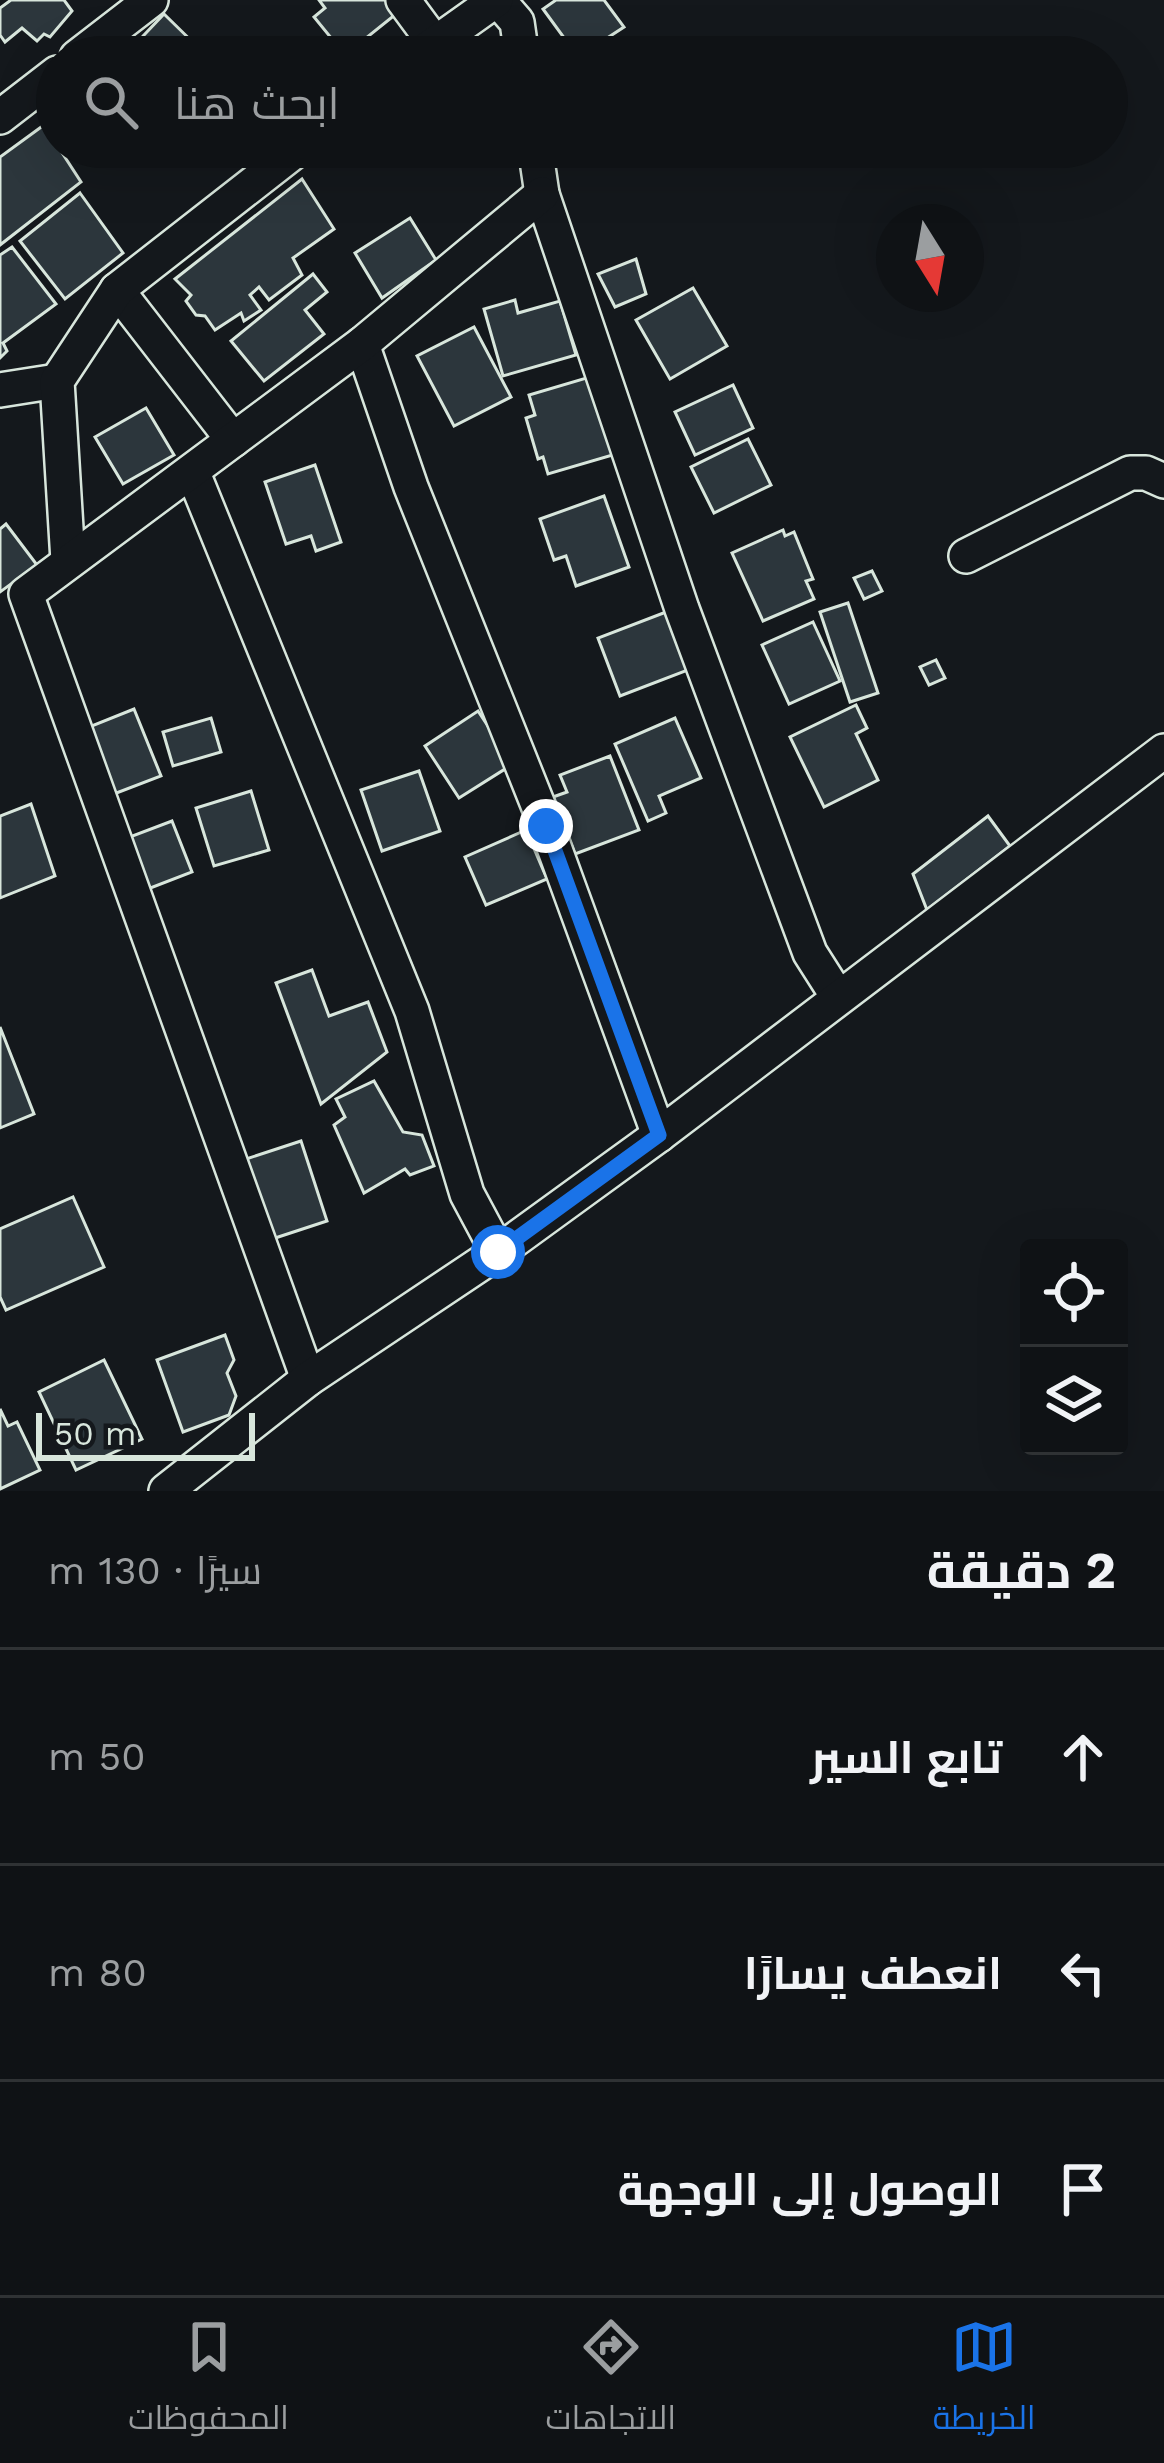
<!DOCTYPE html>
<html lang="ar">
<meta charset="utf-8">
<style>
:root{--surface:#0f1215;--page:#1d2022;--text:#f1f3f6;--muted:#9b9ea0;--line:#2f3234;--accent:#1a73e8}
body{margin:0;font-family:"Work Sans",Cairo,sans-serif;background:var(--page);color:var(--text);direction:rtl}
.controls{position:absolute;right:36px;bottom:36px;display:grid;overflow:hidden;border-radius:12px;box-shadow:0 12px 48px #0002}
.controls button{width:108px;height:108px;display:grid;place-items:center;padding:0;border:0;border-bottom:3px solid var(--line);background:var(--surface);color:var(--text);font:60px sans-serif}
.compass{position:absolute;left:876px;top:204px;width:108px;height:108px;border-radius:50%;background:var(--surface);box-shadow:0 12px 48px #0002;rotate:169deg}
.scale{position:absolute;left:36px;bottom:30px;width:219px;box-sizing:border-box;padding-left:12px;border:6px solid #d8e6dc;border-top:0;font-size:33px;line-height:42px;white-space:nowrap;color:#d8e6dc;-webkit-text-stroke:9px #14181c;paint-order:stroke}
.stop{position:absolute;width:36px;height:36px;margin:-27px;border:9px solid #1a73e8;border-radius:50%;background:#fff}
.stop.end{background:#1a73e8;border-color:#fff;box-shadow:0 3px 12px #0008}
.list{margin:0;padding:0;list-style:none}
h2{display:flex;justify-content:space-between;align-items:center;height:156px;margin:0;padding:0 48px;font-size:51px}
h2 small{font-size:39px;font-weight:400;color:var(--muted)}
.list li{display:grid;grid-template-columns:78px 1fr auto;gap:36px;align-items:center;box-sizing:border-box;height:216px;padding:0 48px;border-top:3px solid var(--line)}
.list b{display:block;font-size:45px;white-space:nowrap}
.list em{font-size:39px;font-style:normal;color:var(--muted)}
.icon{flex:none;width:66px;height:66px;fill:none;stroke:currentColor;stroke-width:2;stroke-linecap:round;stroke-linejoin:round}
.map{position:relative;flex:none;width:1164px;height:1491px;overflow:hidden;direction:ltr}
.search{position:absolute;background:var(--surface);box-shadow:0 12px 48px #0002;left:36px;right:36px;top:36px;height:132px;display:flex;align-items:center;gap:30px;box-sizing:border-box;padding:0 42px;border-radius:66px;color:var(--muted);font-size:45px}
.sheet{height:804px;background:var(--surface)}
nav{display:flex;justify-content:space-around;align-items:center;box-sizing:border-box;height:168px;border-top:3px solid var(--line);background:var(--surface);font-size:33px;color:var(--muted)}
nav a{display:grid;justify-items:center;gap:6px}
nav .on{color:var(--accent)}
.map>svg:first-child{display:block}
</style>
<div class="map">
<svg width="1164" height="1491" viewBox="0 0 1164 1491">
<rect width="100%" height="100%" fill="#14181c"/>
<g fill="#2c363c" stroke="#d8e6dc" stroke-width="3">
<path d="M11 0H64L72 11 50 37 44 34 37 41 22 28 5 42 0 35V8Z"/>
<path d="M319 0H393L401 10 345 55 314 17 325 8Z"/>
<path d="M556 0H604L624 27 578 57 543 9Z"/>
<path d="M164 14 208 57 126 54Z"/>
<path d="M44 125 81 182 0 245V157Z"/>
<path d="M302 179 334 229 293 258 302 275 269 300 259 287 250 295 261 310 244 321 241 313 215 330 205 316 196 315 186 301 191 295 175 279Z"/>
<path d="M80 193 123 253 65 299 20 241Z"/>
<path d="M410 218 436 260 382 298 355 253Z"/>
<path d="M12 247 56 304 3 343 7 351 0 358V255Z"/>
<path d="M636 259 646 294 615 307 598 274Z"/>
<path d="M313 274 327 292 305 310 324 334 264 381 231 341Z"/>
<path d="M693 288 727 346 670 379 636 320Z"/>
<path d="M515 300 518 313 560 301 576 355 503 376 484 309Z"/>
<path d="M474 327 511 397 454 426 417 356Z"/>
<path d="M593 376 616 454 548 474 543 457 538 459 526 418 535 415 529 395Z"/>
<path d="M733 385 753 428 695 455 675 412Z"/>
<path d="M146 408 174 455 123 484 95 437Z"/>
<path d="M748 439 771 485 714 513 691 467Z"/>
<path d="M315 465 341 542 316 551 311 536 286 544 265 482Z"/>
<path d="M604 496 629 567 576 586 566 556 554 560 540 519Z"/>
<path d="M6 524 37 565 0 592V529Z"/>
<path d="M783 530 785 536 794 532 813 579 806 581 814 599 763 621 732 553Z"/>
<path d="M872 571 882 591 864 599 854 578Z"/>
<path d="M848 603 878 693 850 702 820 612Z"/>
<path d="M666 612 688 670 620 696 598 638Z"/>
<path d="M813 622 840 681 789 704 762 645Z"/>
<path d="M936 660 945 678 929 685 920 667Z"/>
<path d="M856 705 867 728 856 734 878 780 824 807 790 737Z"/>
<path d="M134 709 161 776 106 797 79 731Z"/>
<path d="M478 711 513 764 459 798 425 746Z"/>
<path d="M211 718 221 752 173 766 163 732Z"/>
<path d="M675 718 701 778 659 796 666 813 648 821 615 744Z"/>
<path d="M610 756 639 830 575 854 553 797 567 792 560 775Z"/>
<path d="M419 771 440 831 382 851 361 790Z"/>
<path d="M251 791 269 850 214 866 196 808Z"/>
<path d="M31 804 55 876 0 898V816Z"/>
<path d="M988 816 1010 846 927 910 913 874Z"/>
<path d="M172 821 192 872 140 892 119 841Z"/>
<path d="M526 830 547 879 486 905 465 857Z"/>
<path d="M312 970 329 1016 368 1002 387 1052 321 1104 276 983Z"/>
<path d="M0 1027 34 1114 0 1128Z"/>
<path d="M374 1081 403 1132 422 1135 434 1166 410 1175 405 1169 364 1193 334 1125 345 1117 336 1099Z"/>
<path d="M301 1141 327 1221 266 1241 240 1161Z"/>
<path d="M73 1197 104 1267 6 1310 0 1297V1229Z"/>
<path d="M225 1335 234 1360 227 1373 236 1396 229 1415 183 1432 157 1360Z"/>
<path d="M104 1360 142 1439 76 1470 39 1392Z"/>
<path d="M0 1409 8 1426 17 1422 40 1470 0 1489Z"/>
</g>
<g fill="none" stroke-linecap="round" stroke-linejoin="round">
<defs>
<g id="minor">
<path d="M403 0 434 42"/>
<path d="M498 0 517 22 522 57"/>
<path d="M77 57 151 0"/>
<path d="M416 57 496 0"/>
<path d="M0 117 57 73"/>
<path d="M535 147 542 194 682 609 810 953 838 997"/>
<path d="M117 290 233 440"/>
<path d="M362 344 411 487 546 825 659 1135"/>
<path d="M0 390 57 381"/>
<path d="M193 473 412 1011 467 1194 498 1252"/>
<path d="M966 556 1130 473H1146L1164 481"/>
<path d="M68 561 57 381 117 290 300 147"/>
<path d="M308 1379 26 594 362 344 542 194"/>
<path d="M166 1491 308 1379 498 1252 659 1135 1164 751"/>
</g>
</defs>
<use href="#minor" stroke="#d8e6dc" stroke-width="38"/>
<use href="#minor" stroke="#14181c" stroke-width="33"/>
</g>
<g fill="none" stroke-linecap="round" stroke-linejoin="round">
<path stroke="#1a73e8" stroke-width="15" d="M498 1252 659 1135 546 826"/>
</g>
</svg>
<div class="controls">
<button><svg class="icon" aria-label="locate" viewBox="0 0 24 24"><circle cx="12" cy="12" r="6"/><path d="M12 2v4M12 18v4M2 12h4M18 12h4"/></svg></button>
<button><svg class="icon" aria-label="layers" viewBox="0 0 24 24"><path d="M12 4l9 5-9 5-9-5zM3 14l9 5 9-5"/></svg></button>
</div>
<svg class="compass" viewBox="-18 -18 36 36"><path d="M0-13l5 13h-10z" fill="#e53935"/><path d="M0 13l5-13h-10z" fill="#9b9ea0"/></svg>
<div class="scale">50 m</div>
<div class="stop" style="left:498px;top:1252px"></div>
<div class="stop end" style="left:546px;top:826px"></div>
<div class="search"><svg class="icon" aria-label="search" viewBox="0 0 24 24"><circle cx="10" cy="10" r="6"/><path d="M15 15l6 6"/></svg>ابحث هنا</div>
</div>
<section class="sheet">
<h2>2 دقيقة<small>سيرًا · 130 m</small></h2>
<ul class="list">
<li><svg class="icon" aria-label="ahead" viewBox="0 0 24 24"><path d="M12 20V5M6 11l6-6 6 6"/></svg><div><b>تابع السير</b></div><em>50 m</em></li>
<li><svg class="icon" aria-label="left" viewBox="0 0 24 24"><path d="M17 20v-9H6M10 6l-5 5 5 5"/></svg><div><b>انعطف يسارًا</b></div><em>80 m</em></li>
<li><svg class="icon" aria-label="arrive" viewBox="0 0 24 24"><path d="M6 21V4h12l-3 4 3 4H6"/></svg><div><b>الوصول إلى الوجهة</b></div></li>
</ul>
</section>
<nav>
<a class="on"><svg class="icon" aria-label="map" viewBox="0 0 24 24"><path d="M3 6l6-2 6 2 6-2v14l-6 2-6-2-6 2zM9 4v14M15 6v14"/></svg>الخريطة</a>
<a><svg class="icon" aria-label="directions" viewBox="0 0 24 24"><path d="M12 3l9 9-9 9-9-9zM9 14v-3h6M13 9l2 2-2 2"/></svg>الاتجاهات</a>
<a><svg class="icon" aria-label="saved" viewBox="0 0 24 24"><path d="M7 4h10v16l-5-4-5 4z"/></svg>المحفوظات</a>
</nav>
